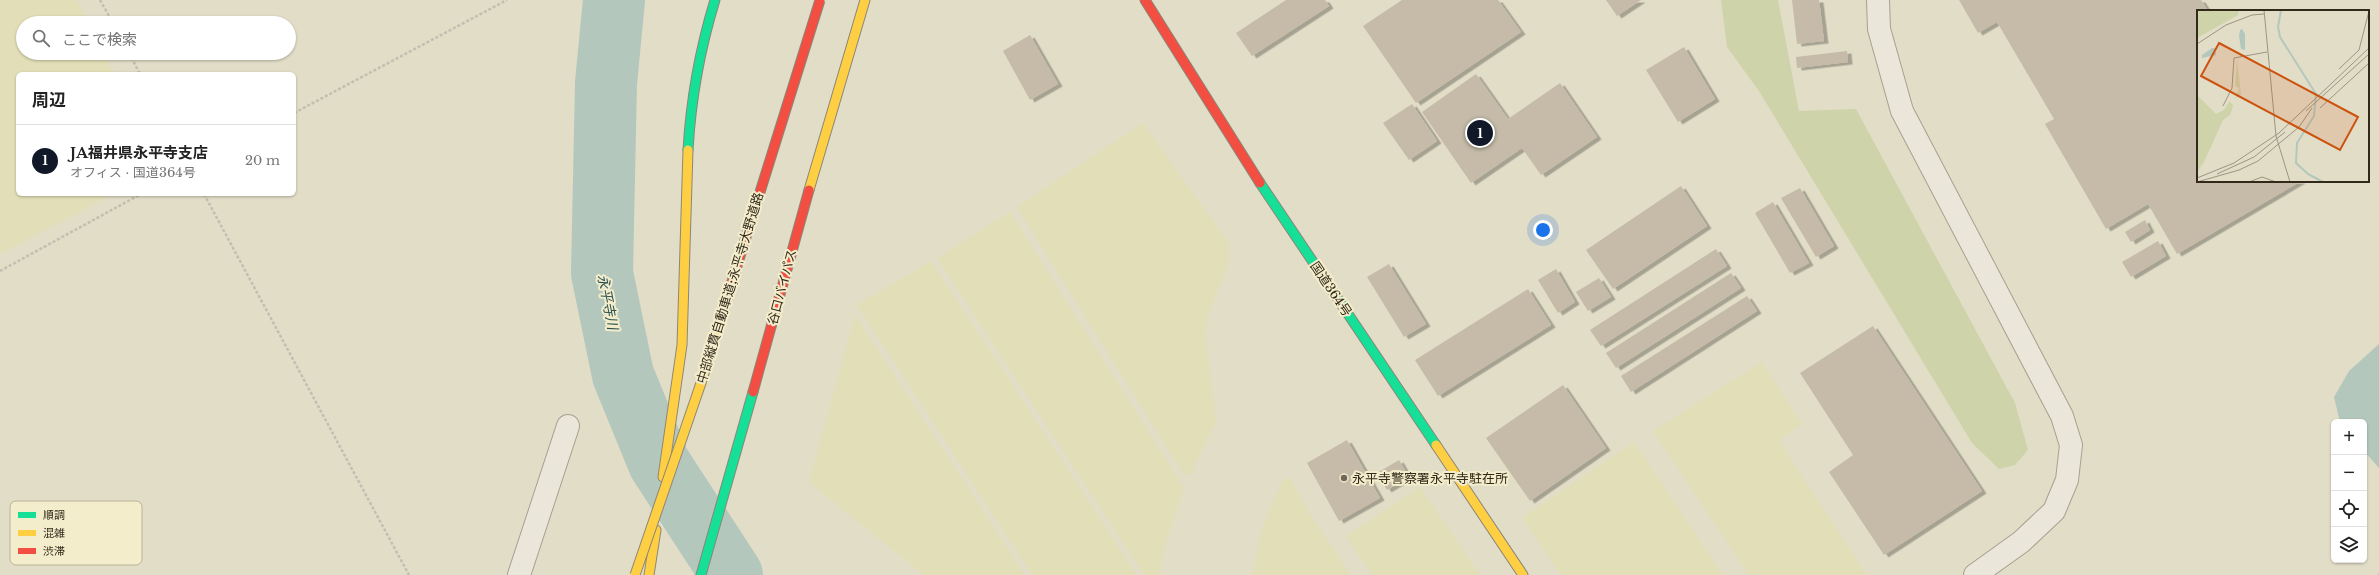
<!DOCTYPE html>
<html lang="ja">
<meta charset="utf-8">
<style>
:root{--surface:#fff;--page:#f2f2f2;--text:#222;--muted:#767676;--line:#e0e0e0;--accent:#111827}
body{margin:0;font-family:"Libre Baskerville","Noto Sans JP",serif;background:var(--page);color:var(--text)}
.controls{position:absolute;right:12px;bottom:12px;display:grid;overflow:hidden;border-radius:6px;box-shadow:0 1px 3px #0004}
.controls button{width:36px;height:36px;display:grid;place-items:center;padding:0;border:0;border-bottom:1px solid var(--line);background:var(--surface);color:var(--text);font:20px sans-serif}
.you{position:absolute;left:1543px;top:230px;width:14px;height:14px;margin:-10px;border:3px solid #fff;border-radius:50%;background:#1a73e8;box-shadow:0 0 0 6px #1a73e833}
.badge{display:grid;place-items:center;width:26px;height:26px;border-radius:50%;background:var(--accent);color:#fff;font-size:13px;font-weight:700}
.pin{position:absolute;translate:-50% -50%;border:2px solid #fff;box-shadow:0 1px 4px #0006}
.list{margin:0;padding:0;list-style:none}
h2{display:flex;justify-content:space-between;align-items:center;height:52px;margin:0;padding:0 16px;font-size:17px}
h2 small{font-size:13px;font-weight:400;color:var(--muted)}
.list li{display:grid;grid-template-columns:26px 1fr auto;gap:12px;align-items:center;box-sizing:border-box;height:72px;padding:0 16px;border-top:1px solid var(--line)}
.list b{display:block;font-size:15px;white-space:nowrap}
.list p{margin:0;font-size:13px;white-space:nowrap;color:var(--muted)}
.list em{font-size:13px;font-style:normal;color:var(--muted)}
.icon{flex:none;width:22px;height:22px;fill:none;stroke:currentColor;stroke-width:2;stroke-linecap:round;stroke-linejoin:round}
.map{position:relative;flex:none;width:2379px;height:575px;overflow:hidden}
.search{position:absolute;background:var(--surface);box-shadow:0 1px 3px #0004;left:16px;top:16px;width:280px;height:44px;display:flex;align-items:center;gap:10px;box-sizing:border-box;padding:0 14px;border-radius:22px;color:var(--muted);font-size:15px}
.panel{position:absolute;background:var(--surface);box-shadow:0 1px 3px #0004;left:16px;top:72px;width:280px;height:124px;border-radius:6px}
.map>svg:first-child{display:block}
</style>
<div class="map">
<svg width="2379" height="575" viewBox="0 0 2379 575">
<defs>
<filter id="shadow"><feDropShadow dx="4.5" dy="2.5" stdDeviation="0" flood-color="#0004"/></filter>
</defs>
<rect width="100%" height="100%" fill="#e2ddc7"/>
<g fill="#e2deb7">
<path d="M0 0H76L88 23H23V53H103L114 74H18V194H113L0 254Z"/>
<path d="M1143 123 1229 244 1230 259 1209 312 1205 333 1216 420 1191 474 1184 475 1017 207Z"/>
<path d="M1010 212 1184 488 1165 546 1159 575H1144L937 258Z"/>
<path d="M931 261 1137 575H1032L857 305Z"/>
<path d="M855 315 1025 575H924L809 482Z"/>
<path d="M1762 362 1802 424 1779 441 1867 575H1749L1653 431Z"/>
<path d="M1634 442 1723 575H1561L1522 518Z"/>
<path d="M1290 478 1308 511 1351 575H1252L1262 528 1283 480Z"/>
<path d="M1420 487 1480 575H1372L1346 537Z"/>
</g>
<path fill="#ced3a9" d="M1721 0H1778L1799 111 1856 109 2015 403 2028 450 2015 465 1999 469 1972 443 1759 91 1727 47Z"/>
<path fill="#b4c7bc" d="M2379 344V468L2364 451V422H2342L2339 418 2334 397 2349 371Z"/>
<g fill="none" stroke-linecap="round" stroke-linejoin="round">
<path stroke="#b4c7bc" stroke-width="62" d="M614 0 606 83 602 273 623 375 659 463 732 575"/>
</g>
<g fill="#c5bba8" filter="url(#shadow)">
<path d="M1286 0H1325L1329 6 1252 56 1236 33Z"/>
<path d="M1402 0H1498L1521 32 1416 103 1363 26Z"/>
<path d="M1606 0H1641L1617 16Z"/>
<path d="M1792 0H1819L1824 41 1797 44Z"/>
<path d="M1959 0H2201L2208 11H2198V181H2301L2177 254 2148 204 2106 229 2045 124 2054 119 1997 22 1978 33Z"/>
<path d="M1030 35 1058 84 1030 100 1003 51Z"/>
<path d="M1684 47 1715 99 1678 122 1646 70Z"/>
<path d="M1847 51 1848 62 1797 68 1796 57Z"/>
<path d="M1476 74 1508 119 1560 83 1597 137 1541 175 1522 148 1471 183 1422 112Z"/>
<path d="M1412 104 1437 141 1409 160 1383 123Z"/>
<path d="M1681 186 1707 226 1613 289 1586 250Z"/>
<path d="M1800 188 1834 246 1816 257 1781 198Z"/>
<path d="M1773 202 1809 263 1790 273 1755 213Z"/>
<path d="M2145 220 2150 230 2131 242 2125 232Z"/>
<path d="M2158 241 2166 256 2131 277 2122 262Z"/>
<path d="M1716 249 1727 266 1601 346 1590 330Z"/>
<path d="M1389 264 1426 324 1404 337 1367 277Z"/>
<path d="M1556 269 1575 302 1558 313 1538 280Z"/>
<path d="M1731 273 1741 288 1616 368 1606 353Z"/>
<path d="M1599 278 1611 297 1588 311 1576 292Z"/>
<path d="M1528 289 1551 325 1438 396 1415 360Z"/>
<path d="M1747 296 1757 311 1631 392 1621 376Z"/>
<path d="M1873 326 1982 491 1884 555 1829 472 1853 455 1800 373Z"/>
<path d="M1563 385 1606 448 1530 501 1486 438Z"/>
<path d="M1347 440 1380 498 1339 521 1307 463Z"/>
<path d="M1399 460 1409 477 1387 490 1377 473Z"/>
</g>
<g fill="none" stroke-linecap="round" stroke-linejoin="round">
<defs>
<g id="street">
<path d="M1878 0 1879 29 1902 111 2062 416 2071 445 2067 480 2054 511 2021 542 1975 575"/>
<path d="M519 575 568 426"/>
</g>
<g id="fast">
<path d="M688 150C691 98 700 49 715 0"/>
<path d="M1260 183 1436 445"/>
<path d="M701 575 753 392"/>
</g>
<g id="slow">
<path d="M809 190 865 0"/>
<path d="M1436 445 1523 575"/>
<path d="M663 477 682 345 688 150"/>
<path d="M649 575 656 530"/>
</g>
<g id="jam">
<path d="M1145 0 1260 183"/>
<path d="M753 392 809 190"/>
</g>
</defs>
<use href="#street" stroke="#a6a091" stroke-width="24"/>
<use href="#fast" stroke="#8c8678" stroke-width="11"/>
<use href="#slow" stroke="#8c8678" stroke-width="11"/>
<use href="#jam" stroke="#8c8678" stroke-width="11"/>
<g stroke="#c2beb1" stroke-width="2.5" stroke-dasharray="3 2" stroke-linecap="butt">
<path d="M100 0 113 23"/>
<path d="M129 53 140 74"/>
<path d="M294 113 507 0"/>
<path d="M204 194 409 575"/>
<path d="M0 271 141 194"/>
<path d="M2379 575V574"/>
</g>
<use href="#street" stroke="#eae6d9" stroke-width="22"/>
<use href="#fast" stroke="#16e098" stroke-width="9"/>
<use href="#slow" stroke="#ffcf43" stroke-width="9"/>
<use href="#jam" stroke="#f24e42" stroke-width="9"/>
<defs>
<path id="slow-bridge" d="M635 575 701 383 731 285"/>
<path id="jam-bridge" d="M731 285 820 0"/>
</defs>
<use href="#slow-bridge" stroke="#8c8678" stroke-width="11" stroke-linecap="butt"/>
<use href="#jam-bridge" stroke="#8c8678" stroke-width="11" stroke-linecap="butt"/>
<use href="#slow-bridge" stroke="#ffcf43" stroke-width="9"/>
<use href="#jam-bridge" stroke="#f24e42" stroke-width="9"/>
</g>
<circle fill="#706857" stroke="#f4edcc" stroke-width="1.5" cx="1344" cy="478" r="4"/>
<g text-anchor="middle" dominant-baseline="central" stroke-width="4" stroke-linejoin="round" paint-order="stroke">
<g font-size="13" fill="#33291b" stroke="#f4edcc">
<text transform="translate(782 287) rotate(-75)">谷口バイパス</text>
<text transform="translate(730 288) rotate(-73)">中部縦貫自動車道;永平寺大野道路</text>
<text transform="translate(1331 289) rotate(56)">国道364号</text>
</g>
<g font-size="13" fill="#33291b" stroke="#f4edcc" text-anchor="start">
<text x="1352" y="478">永平寺警察署永平寺駐在所</text>
</g>
<g font-size="14" font-style="italic" fill="#2a5253" stroke="#f4edcc">
<text transform="translate(608 302) rotate(79)">永平寺川</text>
</g>
</g>
<g transform="translate(2197 10)">
<rect width="172" height="172" fill="#e2ddc7"/>
<path d="M0 0H42L41 5 0 28ZM40 50 44 84 38 89 42 78 38 76ZM0 85 19 104 27 100 33 91 36 96 33 105 26 110 7 152 0 162Z" fill="#ced3a9"/>
<path d="M45 19 48 24V40L44 39 42 26 43 20ZM15 38H18L19 45 5 48V45Z" fill="#b4c7bc"/>
<path fill="none" stroke="#b4c7bc" stroke-width="2" d="M84 0 81 17 83 27 119 84 117 106 100 133 99 153 111 164 126 172"/>
<path fill="none" stroke="#9c9582" stroke-width="1" d="M67 0 79 126 93 172M0 34 29 15 55 5 67 4M142 59 162 40 172 1M26 96 35 78 37 48 70 42M123 98 172 53M109 101 172 44M20 164 57 147 88 122M0 168 37 153 82 123 172 38M0 172 42 160 61 151 102 117 115 98M52 172 65 167 79 172"/>
<path fill="#cd520e" fill-opacity="0.15" stroke="#cd520e" stroke-width="2" d="M22 33 161 107 143 140 4 66Z"/>
<rect width="172" height="172" fill="none" stroke="#33291b" stroke-width="2"/>
</g>
<rect x="10" y="501" width="132" height="64" rx="6" fill="#f4edcc" stroke="#bab297" stroke-width="1"/>
<rect x="18" y="512" width="18" height="6" fill="#16e098"/>
<rect x="18" y="530" width="18" height="6" fill="#ffcf43"/>
<rect x="18" y="548" width="18" height="6" fill="#f24e42"/>
<g font-size="11" fill="#33291b">
<text x="43" y="519">順調</text>
<text x="43" y="537">混雑</text>
<text x="43" y="555">渋滞</text>
</g>
</svg>
<div class="controls">
<button>+</button>
<button>−</button>
<button><svg class="icon" aria-label="locate" viewBox="0 0 24 24"><circle cx="12" cy="12" r="6"/><path d="M12 2v4M12 18v4M2 12h4M18 12h4"/></svg></button>
<button><svg class="icon" aria-label="layers" viewBox="0 0 24 24"><path d="M12 4l9 5-9 5-9-5zM3 14l9 5 9-5"/></svg></button>
</div>
<div class="you"></div>
<div class="pin badge" style="left:1480px;top:133px">1</div>
<div class="search"><svg class="icon" aria-label="search" viewBox="0 0 24 24"><circle cx="10" cy="10" r="6"/><path d="M15 15l6 6"/></svg>ここで検索</div>
<section class="panel">
<h2>周辺<small></small></h2>
<ul class="list">
<li><span class="badge">1</span><div><b>JA福井県永平寺支店</b><p>オフィス · 国道364号</p></div><em>20 m</em></li>
</ul>
</section>
</div>
